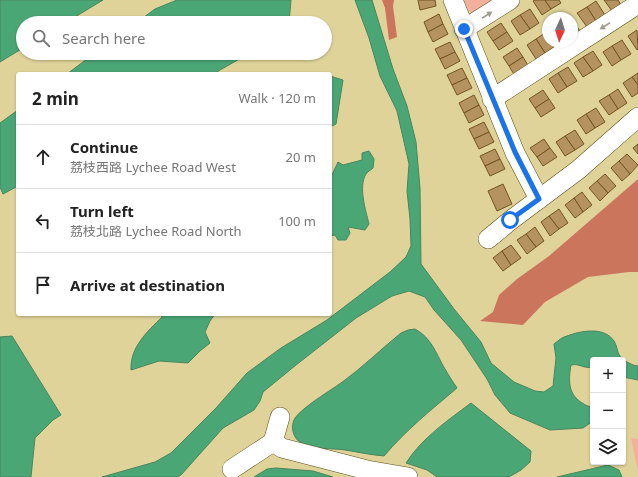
<!DOCTYPE html>
<meta charset="utf-8">
<style>
:root{--surface:#fff;--page:#f6f6f6;--text:#222;--muted:#767676;--line:#e0e0e0}
body{margin:0;font-family:"Noto Sans","Noto Sans TC",sans-serif;background:var(--page);color:var(--text)}
.controls{position:absolute;right:12px;bottom:12px;display:grid;overflow:hidden;border-radius:4px;box-shadow:0 1px 3px #0004}
.controls button{width:36px;height:36px;display:grid;place-items:center;padding:0;border:0;border-bottom:1px solid var(--line);background:var(--surface);color:var(--text);font:20px sans-serif}
.compass{position:absolute;left:542px;top:12px;width:36px;height:36px;border-radius:50%;background:var(--surface);box-shadow:0 1px 3px #0004;rotate:184deg}
.stop{position:absolute;width:12px;height:12px;margin:-9px;border:3px solid #1a73e8;border-radius:50%;background:#fff}
.stop.end{background:#1a73e8;border-color:#fff;box-shadow:0 1px 4px #0008}
.list{margin:0;padding:0;list-style:none}
h2{display:flex;justify-content:space-between;align-items:center;height:52px;margin:0;padding:0 16px;font-size:17px}
h2 small{font-size:13px;font-weight:400;color:var(--muted)}
.list li{display:grid;grid-template-columns:26px 1fr auto;gap:12px;align-items:center;box-sizing:border-box;height:64px;padding:0 16px;border-top:1px solid var(--line)}
.list b{display:block;font-size:15px;white-space:nowrap}
.list p{margin:0;font-size:13px;white-space:nowrap;color:var(--muted)}
.list em{font-size:13px;font-style:normal;color:var(--muted)}
.icon{flex:none;width:22px;height:22px;fill:none;stroke:currentColor;stroke-width:2;stroke-linecap:round;stroke-linejoin:round}
.map{position:relative;flex:none;width:638px;height:477px;overflow:hidden}
.search{position:absolute;background:var(--surface);box-shadow:0 1px 3px #0004;left:16px;top:16px;width:316px;height:44px;display:flex;align-items:center;gap:10px;box-sizing:border-box;padding:0 14px;border-radius:22px;color:var(--muted);font-size:15px}
.panel{position:absolute;background:var(--surface);box-shadow:0 1px 3px #0004;left:16px;top:72px;width:316px;height:244px;border-radius:4px}
.map>svg:first-child{display:block}
</style>
<div class="map">
<svg width="638" height="477" viewBox="0 0 638 477">
<rect width="100%" height="100%" fill="#dfd399"/>
<g fill="#f3b09c">
<path d="M464 0H493L473 14 468 10Z"/>
<path d="M631 438 638 439V471Z"/>
</g>
<g fill="#cb765c">
<path d="M382 0H394L393 6 397 37 389 40 385 8Z"/>
<path d="M638 179V272H629L588 277 545 302 523 325 480 321 493 312 499 295 517 279 549 256Z"/>
</g>
<g fill="#4ba676" stroke="#48865e">
<path d="M0 0H103L65 23H23V48L0 62Z"/>
<path d="M177 0H291L289 23H136L155 9Z"/>
<path d="M355 0H372L393 69 407 106 416 142 420 188 421 264 454 309 481 342 491 363 514 382 535 391 544 392 553 386 556 358 554 344C558 341 562 337 567 336 580 331 604 326 614 341 618 347 616 353 623 360H593V367C582 369 580 363 571 365 567 387 570 400 593 408V421L583 428 550 430 510 413 495 395 487 379 461 340 434 310 425 297 409 291 392 296 356 318 296 365 263 392 260 401 254 410 223 428 181 475 177 477H102L155 462 171 453 216 408 247 373 281 348 327 320 390 272 406 257 411 246 410 219 407 191 409 164 397 111 380 76 369 38Z"/>
<path d="M95 53H250L213 74H67Z"/>
<path d="M330 76 343 80 336 124 330 127Z"/>
<path d="M18 110V186L3 194 0 187V123Z"/>
<path d="M369 151 374 159 373 168C371 170 367 172 366 174 358 187 366 211 369 224L365 230 348 227 350 233 346 240H338L335 235 330 236V179L338 162 343 165 362 160V153Z"/>
<path d="M161 314H215L210 321 205 332 210 343 200 351 188 363 159 361 131 370C130 347 147 332 162 317Z"/>
<path d="M415 329C432 338 436 354 445 369 449 376 453 382 457 388 431 410 406 430 384 456 371 455 358 452 345 450 332 448 312 450 300 442 293 438 290 426 295 418 303 407 328 392 341 383 362 368 381 349 401 333L408 330Z"/>
<path d="M12 336 61 415 53 420 35 438 31 477H0V337Z"/>
<path d="M623 360 633 365 638 366V380L623 377Z"/>
<path d="M471 403 531 451 530 462 521 470 509 477H437L427 470 406 463C422 438 447 421 471 403Z"/>
<path d="M608 465 619 470 622 477H557Z"/>
<path d="M276 468 313 471 333 477H254L267 469Z"/>
</g>
<g fill="#b49361" stroke="#725422">
<path d="M418 0H435L436 6 420 10Z"/>
<path d="M535 0H545L551 9 542 15 533 1Z"/>
<path d="M545 0H559L561 3 551 9Z"/>
<path d="M604 0H618L621 5 612 11Z"/>
<path d="M596 1 605 15 596 21 587 7Z"/>
<path d="M587 7 596 21 587 27 577 13Z"/>
<path d="M530 9 539 23 530 29 520 15Z"/>
<path d="M439 14 443 24 428 32 424 22Z"/>
<path d="M520 15 530 29 520 35 511 21Z"/>
<path d="M572 20 580 31 572 36Z"/>
<path d="M501 23 507 32 493 41 487 32Z"/>
<path d="M443 24 448 34 433 42 428 32Z"/>
<path d="M637 30 638 49 637 50 628 36Z"/>
<path d="M507 32 513 41 499 50 493 41Z"/>
<path d="M545 33 548 37V42H551L554 47 545 53 536 39Z"/>
<path d="M536 39 545 53 536 59 527 45Z"/>
<path d="M622 40 631 54 621 60 612 46Z"/>
<path d="M450 42 455 52 440 59 435 49Z"/>
<path d="M612 46 621 60 612 66 603 52Z"/>
<path d="M517 48 523 57 509 66 503 57Z"/>
<path d="M593 51 602 65 593 71 583 57Z"/>
<path d="M455 52 460 61 445 69 440 59Z"/>
<path d="M523 57 529 67 515 76 509 66Z"/>
<path d="M583 57 593 71 583 77 574 63Z"/>
<path d="M568 67 577 81 567 87 558 73Z"/>
<path d="M462 68 467 78 452 85 447 75Z"/>
<path d="M558 73 567 87 558 93 549 79Z"/>
<path d="M638 73V85L632 77Z"/>
<path d="M632 77 638 85V93L632 97 623 83Z"/>
<path d="M467 78 472 88 457 95 452 85Z"/>
<path d="M618 89 627 103 618 109 609 95Z"/>
<path d="M543 90 549 99 535 108 529 99Z"/>
<path d="M474 95 479 105 464 113 459 103Z"/>
<path d="M609 95 618 109 609 115 599 101Z"/>
<path d="M549 99 555 108 541 117 535 108Z"/>
<path d="M479 105 484 115 469 123 464 113Z"/>
<path d="M596 108 605 122 595 128 586 114Z"/>
<path d="M586 114 595 128 586 134 577 120Z"/>
<path d="M484 122 489 132 474 139 469 129Z"/>
<path d="M575 130 584 144 575 150 565 136Z"/>
<path d="M489 132 494 142 479 149 474 139Z"/>
<path d="M565 136 575 150 565 156 556 142Z"/>
<path d="M544 139 550 148 537 157 530 148Z"/>
<path d="M638 144V154L633 148Z"/>
<path d="M550 148 557 157 543 166 537 157Z"/>
<path d="M495 149 500 159 485 166 480 156Z"/>
<path d="M627 154 638 165 630 174 619 161Z"/>
<path d="M500 159 505 169 490 176 485 166Z"/>
<path d="M619 161 630 174 622 181 611 168Z"/>
<path d="M605 174 616 186 608 193 597 181Z"/>
<path d="M597 181 608 193 600 201 589 188Z"/>
<path d="M503 184 512 204 497 211 488 191Z"/>
<path d="M582 192 592 205 583 212 574 198Z"/>
<path d="M574 198 583 212 575 218 565 205Z"/>
<path d="M559 209 568 223 559 229 549 216Z"/>
<path d="M549 216 559 229 550 236 541 222Z"/>
<path d="M535 227 544 241 536 247 526 234Z"/>
<path d="M526 234 536 247 527 254 517 240Z"/>
<path d="M511 245 521 258 511 265 502 251Z"/>
<path d="M502 251 511 265 503 271 493 258Z"/>
</g>
<g fill="none" stroke-linecap="round" stroke-linejoin="round">
<defs>
<g id="minor">
<path d="M453 0 515 153 539 199"/>
<path d="M464 29 510 0"/>
<path d="M492 99 638 4"/>
<path d="M488 239 511 220 578 170 638 117"/>
<path d="M273 442 282 448 367 470 408 477"/>
<path d="M232 469 273 442 280 417"/>
</g>
</defs>
<use href="#minor" stroke="#5c5016" stroke-width="20"/>
<use href="#minor" stroke="#fff" stroke-width="19"/>
</g>
<defs><path id="oneway-solid" d="M-6-.8H1V-3.2L6.5 0L1 3.2V.8H-6Z"/></defs>
<g fill="#a09e92">
<use href="#oneway-solid" transform="translate(487 15) rotate(-33)"/>
<use href="#oneway-solid" transform="translate(605 26) rotate(147)"/>
</g>
<g fill="none" stroke-linecap="round" stroke-linejoin="round">
<path stroke="#1a73e8" stroke-width="5" d="M464 29 515 152 539 199 510 220"/>
</g>
</svg>
<div class="controls">
<button>+</button>
<button>−</button>
<button><svg class="icon" aria-label="layers" viewBox="0 0 24 24"><path d="M12 4l9 5-9 5-9-5zM3 14l9 5 9-5"/></svg></button>
</div>
<svg class="compass" viewBox="-18 -18 36 36"><path d="M0-13l5 13h-10z" fill="#e53935"/><path d="M0 13l5-13h-10z" fill="#767676"/></svg>
<div class="stop" style="left:510px;top:220px"></div>
<div class="stop end" style="left:464px;top:29px"></div>
<div class="search"><svg class="icon" aria-label="search" viewBox="0 0 24 24"><circle cx="10" cy="10" r="6"/><path d="M15 15l6 6"/></svg>Search here</div>
<section class="panel">
<h2>2 min<small>Walk · 120 m</small></h2>
<ul class="list">
<li><svg class="icon" aria-label="ahead" viewBox="0 0 24 24"><path d="M12 20V5M6 11l6-6 6 6"/></svg><div><b>Continue</b><p>荔枝西路 Lychee Road West</p></div><em>20 m</em></li>
<li><svg class="icon" aria-label="left" viewBox="0 0 24 24"><path d="M17 20v-9H6M10 6l-5 5 5 5"/></svg><div><b>Turn left</b><p>荔枝北路 Lychee Road North</p></div><em>100 m</em></li>
<li><svg class="icon" aria-label="arrive" viewBox="0 0 24 24"><path d="M6 21V4h12l-3 4 3 4H6"/></svg><div><b>Arrive at destination</b></div></li>
</ul>
</section>
</div>
